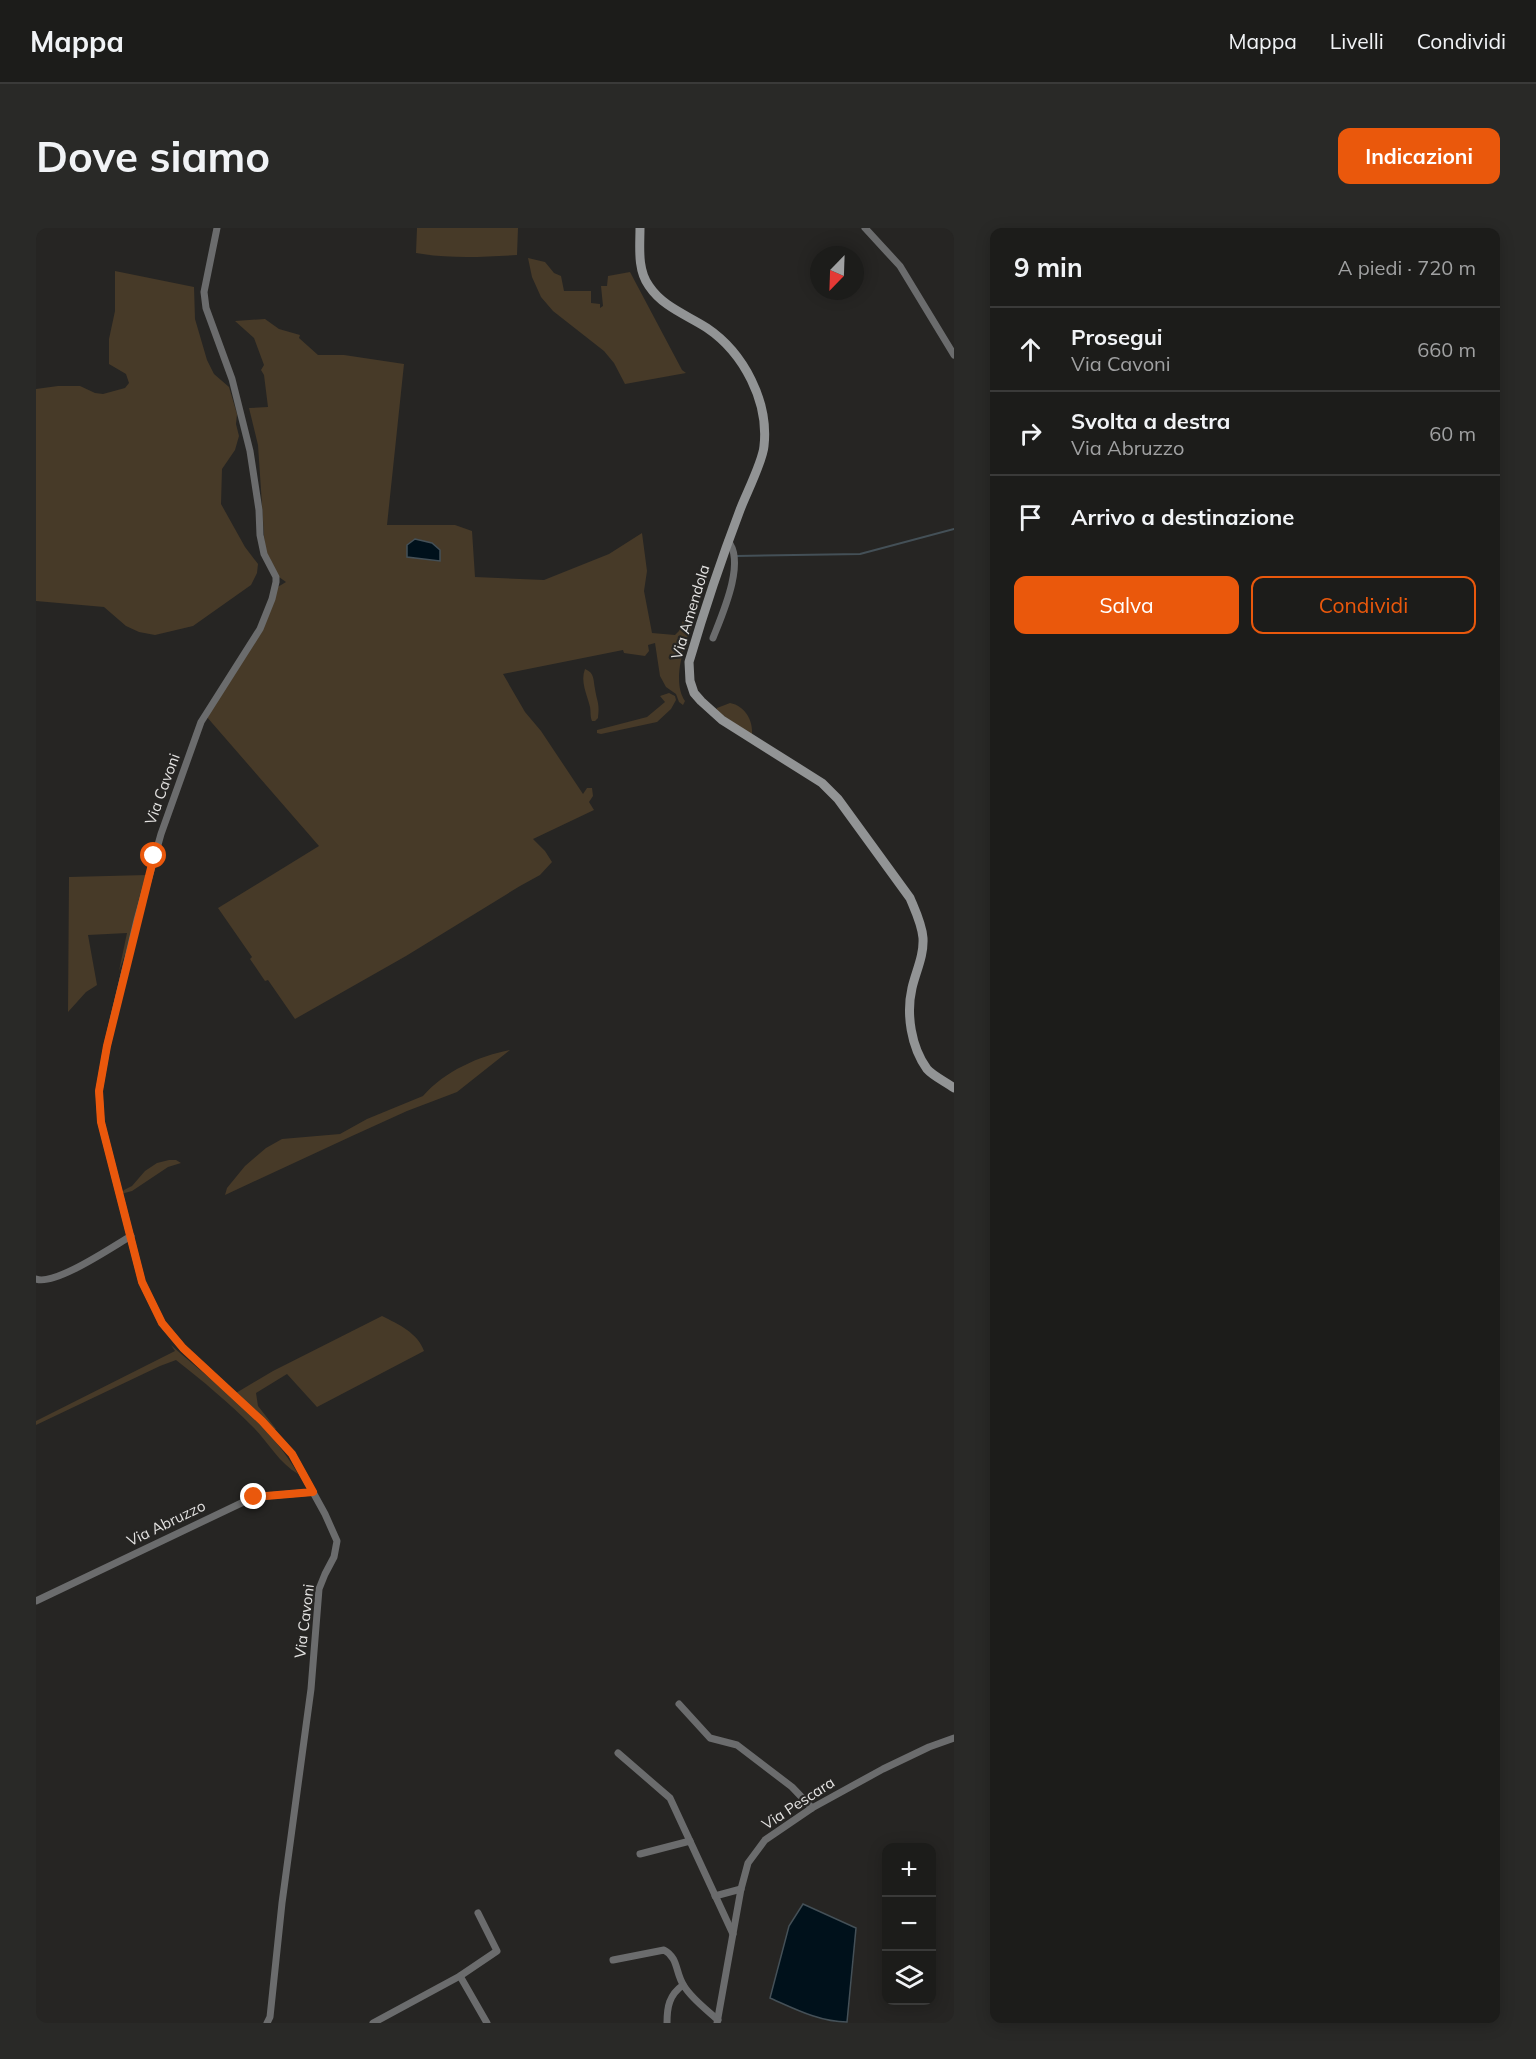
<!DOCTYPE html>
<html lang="it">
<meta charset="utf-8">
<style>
:root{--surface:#1c1c1a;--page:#292927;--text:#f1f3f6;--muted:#a0a1a2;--line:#3a3a39;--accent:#ea580c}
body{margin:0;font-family:Mulish,sans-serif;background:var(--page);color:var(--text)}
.controls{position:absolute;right:18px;bottom:18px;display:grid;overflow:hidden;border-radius:12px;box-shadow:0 3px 15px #0003}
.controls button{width:54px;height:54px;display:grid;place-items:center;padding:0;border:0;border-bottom:2px solid var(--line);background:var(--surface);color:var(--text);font:30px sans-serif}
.compass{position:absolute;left:774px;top:18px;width:54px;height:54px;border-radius:50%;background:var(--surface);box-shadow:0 3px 15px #0003;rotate:203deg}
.stop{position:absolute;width:18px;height:18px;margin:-14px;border:4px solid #ea580c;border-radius:50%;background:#fff}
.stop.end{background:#ea580c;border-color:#fff;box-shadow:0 2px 6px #0008}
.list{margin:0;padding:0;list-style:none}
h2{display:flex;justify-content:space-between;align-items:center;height:78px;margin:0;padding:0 24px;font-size:26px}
h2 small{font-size:20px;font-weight:400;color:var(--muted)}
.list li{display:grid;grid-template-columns:39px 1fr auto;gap:18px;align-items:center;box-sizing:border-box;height:84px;padding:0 24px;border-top:2px solid var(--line)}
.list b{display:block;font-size:22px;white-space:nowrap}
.list p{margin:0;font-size:20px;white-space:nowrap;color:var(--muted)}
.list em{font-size:20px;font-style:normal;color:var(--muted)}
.actions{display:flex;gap:12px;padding:18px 24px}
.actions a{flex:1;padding:14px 0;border:2px solid var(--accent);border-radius:12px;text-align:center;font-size:21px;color:var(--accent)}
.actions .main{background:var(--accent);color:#fff}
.icon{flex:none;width:33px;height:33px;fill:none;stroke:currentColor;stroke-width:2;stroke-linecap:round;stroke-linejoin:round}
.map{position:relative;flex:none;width:918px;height:1795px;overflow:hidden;border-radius:12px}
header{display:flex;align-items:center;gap:36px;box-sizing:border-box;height:84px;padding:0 30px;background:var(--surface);border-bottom:2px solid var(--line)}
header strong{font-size:28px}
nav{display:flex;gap:33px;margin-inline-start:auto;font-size:21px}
.intro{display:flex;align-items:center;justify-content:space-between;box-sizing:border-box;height:144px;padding:0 36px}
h1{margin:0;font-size:42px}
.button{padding:15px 27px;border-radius:12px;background:var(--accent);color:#fff;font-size:21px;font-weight:700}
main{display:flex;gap:36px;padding:0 36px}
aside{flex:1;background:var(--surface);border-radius:12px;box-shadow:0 3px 15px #0003}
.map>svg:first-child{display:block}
</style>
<header>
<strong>Mappa</strong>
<nav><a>Mappa</a><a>Livelli</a><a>Condividi</a></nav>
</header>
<div class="intro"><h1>Dove siamo</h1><a class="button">Indicazioni</a></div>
<main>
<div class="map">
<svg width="918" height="1795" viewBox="0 0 918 1795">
<rect width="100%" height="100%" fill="#262523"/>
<g fill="#473a28">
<path d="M381 0H482L481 27C447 29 414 31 380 25Z"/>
<path d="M492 30 509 34 518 45 525 48 528 63H555V75L564 76V80L567 78 565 58H571L572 48 594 44 646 142 650 145 589 156 578 135 568 123 517 83 505 69 496 49Z"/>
<path d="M79 43 158 59 159 91 171 132 178 146 193 159 201 186 200 196 203 208 199 222 186 241 185 276 209 319 222 336 221 345 215 357 157 398 119 407 103 404 90 398 68 379 0 373V161L22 158H44L59 165 67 166 89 160 93 155 90 146 73 136V111L79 83Z"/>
<path d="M229 91 243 101 264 107 263 110 282 127H308L368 136 351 297H419L436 303 439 349 508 352 573 326 606 305 611 343 608 363 616 405 639 407 643 403 650 385 655 384 659 388C651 411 634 451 649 473L647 477 643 474 640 466 630 459 624 448 619 415 612 417 613 423 609 428 588 425 587 422 467 446 489 484 505 503 547 566 551 560H556L557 568 553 574 558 582 497 611 509 623 516 634 504 647 484 658 370 728 259 791 232 752 229 753 214 731 216 729 182 680 283 618 170 488 214 421 240 360 250 354 243 349 229 322 222 217 213 180 232 179 228 147 225 142 228 137 218 110 199 93Z"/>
<path d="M549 441C559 445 557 452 559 461 561 474 564 475 562 490L559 493H556C554 488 555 485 554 479 551 466 544 454 549 441Z"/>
<path d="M633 465 639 468 640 472 635 481 621 494 565 506 561 505V502L611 489 629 474 624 468Z"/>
<path d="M694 475C709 478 717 492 716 507L680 483 681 480Z"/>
<path d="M111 647 90 724 83 743 91 705 52 707 61 757 50 764 32 784 33 649Z"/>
<path d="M474 822 421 864 371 883 316 908 189 967 191 960 209 938 230 920 246 911 304 906 331 891 387 868C409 843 443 828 474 822Z"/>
<path d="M133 932H140L145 935 132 939 96 963 85 966 88 962 96 958 109 943 121 935Z"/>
<path d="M346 1088C362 1096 382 1105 388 1123L281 1179 251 1146 220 1165 222 1178 240 1201 236 1202 200 1165 237 1143Z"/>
<path d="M135 1117C178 1155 233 1195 262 1246 243 1235 232 1214 217 1199 193 1175 167 1153 140 1132L124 1138 0 1197V1193L139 1123Z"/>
</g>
<g fill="#00111b" stroke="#445057" stroke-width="1.5">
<path d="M379 311 396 315 404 322V333L371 329V317Z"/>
<path d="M767 1676 820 1700 811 1794C784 1794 759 1781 734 1770L753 1698Z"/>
</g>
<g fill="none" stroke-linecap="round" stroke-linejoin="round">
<path stroke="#445057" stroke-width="2" d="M701 328 824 326 918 301"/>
<g stroke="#6b6c6d" stroke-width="7">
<path d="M181 0 168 64 170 80 196 151 214 223 223 282 224 307 228 326 240 349V354L236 371 224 401 165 494 125 606 101 692 71 818 63 863 65 894 106 1054 126 1095 147 1120 226 1193 256 1226 289 1286 301 1313 298 1329 289 1346 283 1361 275 1461 246 1675 234 1789 231 1795"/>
<path d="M829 0 864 38 918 127"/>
<path d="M677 410C686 387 710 334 692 313"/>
<path d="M0 1051C19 1058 76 1019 95 1008"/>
<path d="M0 1373 218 1269 277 1264"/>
<path d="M643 1476 674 1510 701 1517 756 1559 776 1580"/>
<path d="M582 1525 634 1570 697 1706"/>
<path d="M604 1626 654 1613"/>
<path d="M679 1668 705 1661"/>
<path d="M577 1732 628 1722C643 1730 639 1745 648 1758 656 1771 671 1782 682 1792"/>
<path d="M424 1748 451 1795"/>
<path d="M337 1795 424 1748 461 1723 442 1685"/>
<path d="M631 1795C631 1779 633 1767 647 1757"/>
<path d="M681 1795 705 1661 712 1635 729 1612 776 1580 847 1541 893 1519 918 1510"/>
</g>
<path stroke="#929495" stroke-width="9" d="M604 0C604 18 601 42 613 58 627 79 651 87 671 100 708 125 733 174 728 218 727 233 710 266 704 282 685 332 668 383 653 434L654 453 658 465 665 473 686 492 786 555 802 571 874 670C879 682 886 696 887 710 888 728 880 743 876 760 870 786 875 819 891 841 897 848 910 854 918 860"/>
</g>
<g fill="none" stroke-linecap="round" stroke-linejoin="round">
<path stroke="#ea580c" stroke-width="8" d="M118 628 71 818 63 863 65 894 106 1054 126 1095 147 1120 226 1193 256 1226 277 1264 218 1269"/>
</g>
<g text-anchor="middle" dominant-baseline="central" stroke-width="4.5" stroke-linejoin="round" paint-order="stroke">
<g font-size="15" fill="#e4e3e2" stroke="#262523">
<text transform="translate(654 384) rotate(-73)">Via Amendola</text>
<text transform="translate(126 561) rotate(-70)">Via Cavoni</text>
<text transform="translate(130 1295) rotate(-26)">Via Abruzzo</text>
<text transform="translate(268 1393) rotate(-83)">Via Cavoni</text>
<text transform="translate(762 1575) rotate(-33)">Via Pescara</text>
</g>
</g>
</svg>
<div class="controls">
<button>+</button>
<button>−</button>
<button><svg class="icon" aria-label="layers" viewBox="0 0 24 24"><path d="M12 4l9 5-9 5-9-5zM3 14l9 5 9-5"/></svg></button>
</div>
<svg class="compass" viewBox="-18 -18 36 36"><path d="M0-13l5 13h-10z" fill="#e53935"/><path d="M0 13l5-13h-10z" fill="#a0a1a2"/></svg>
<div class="stop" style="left:118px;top:628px"></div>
<div class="stop end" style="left:218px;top:1269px"></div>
</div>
<aside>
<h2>9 min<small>A piedi · 720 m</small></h2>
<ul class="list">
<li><svg class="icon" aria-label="ahead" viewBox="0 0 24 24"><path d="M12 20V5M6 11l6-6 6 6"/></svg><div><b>Prosegui</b><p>Via Cavoni</p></div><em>660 m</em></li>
<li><svg class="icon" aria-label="right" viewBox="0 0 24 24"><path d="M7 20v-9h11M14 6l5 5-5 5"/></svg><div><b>Svolta a destra</b><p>Via Abruzzo</p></div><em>60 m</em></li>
<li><svg class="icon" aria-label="arrive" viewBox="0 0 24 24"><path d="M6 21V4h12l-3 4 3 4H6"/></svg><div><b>Arrivo a destinazione</b></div></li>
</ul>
<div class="actions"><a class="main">Salva</a><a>Condividi</a></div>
</aside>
</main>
